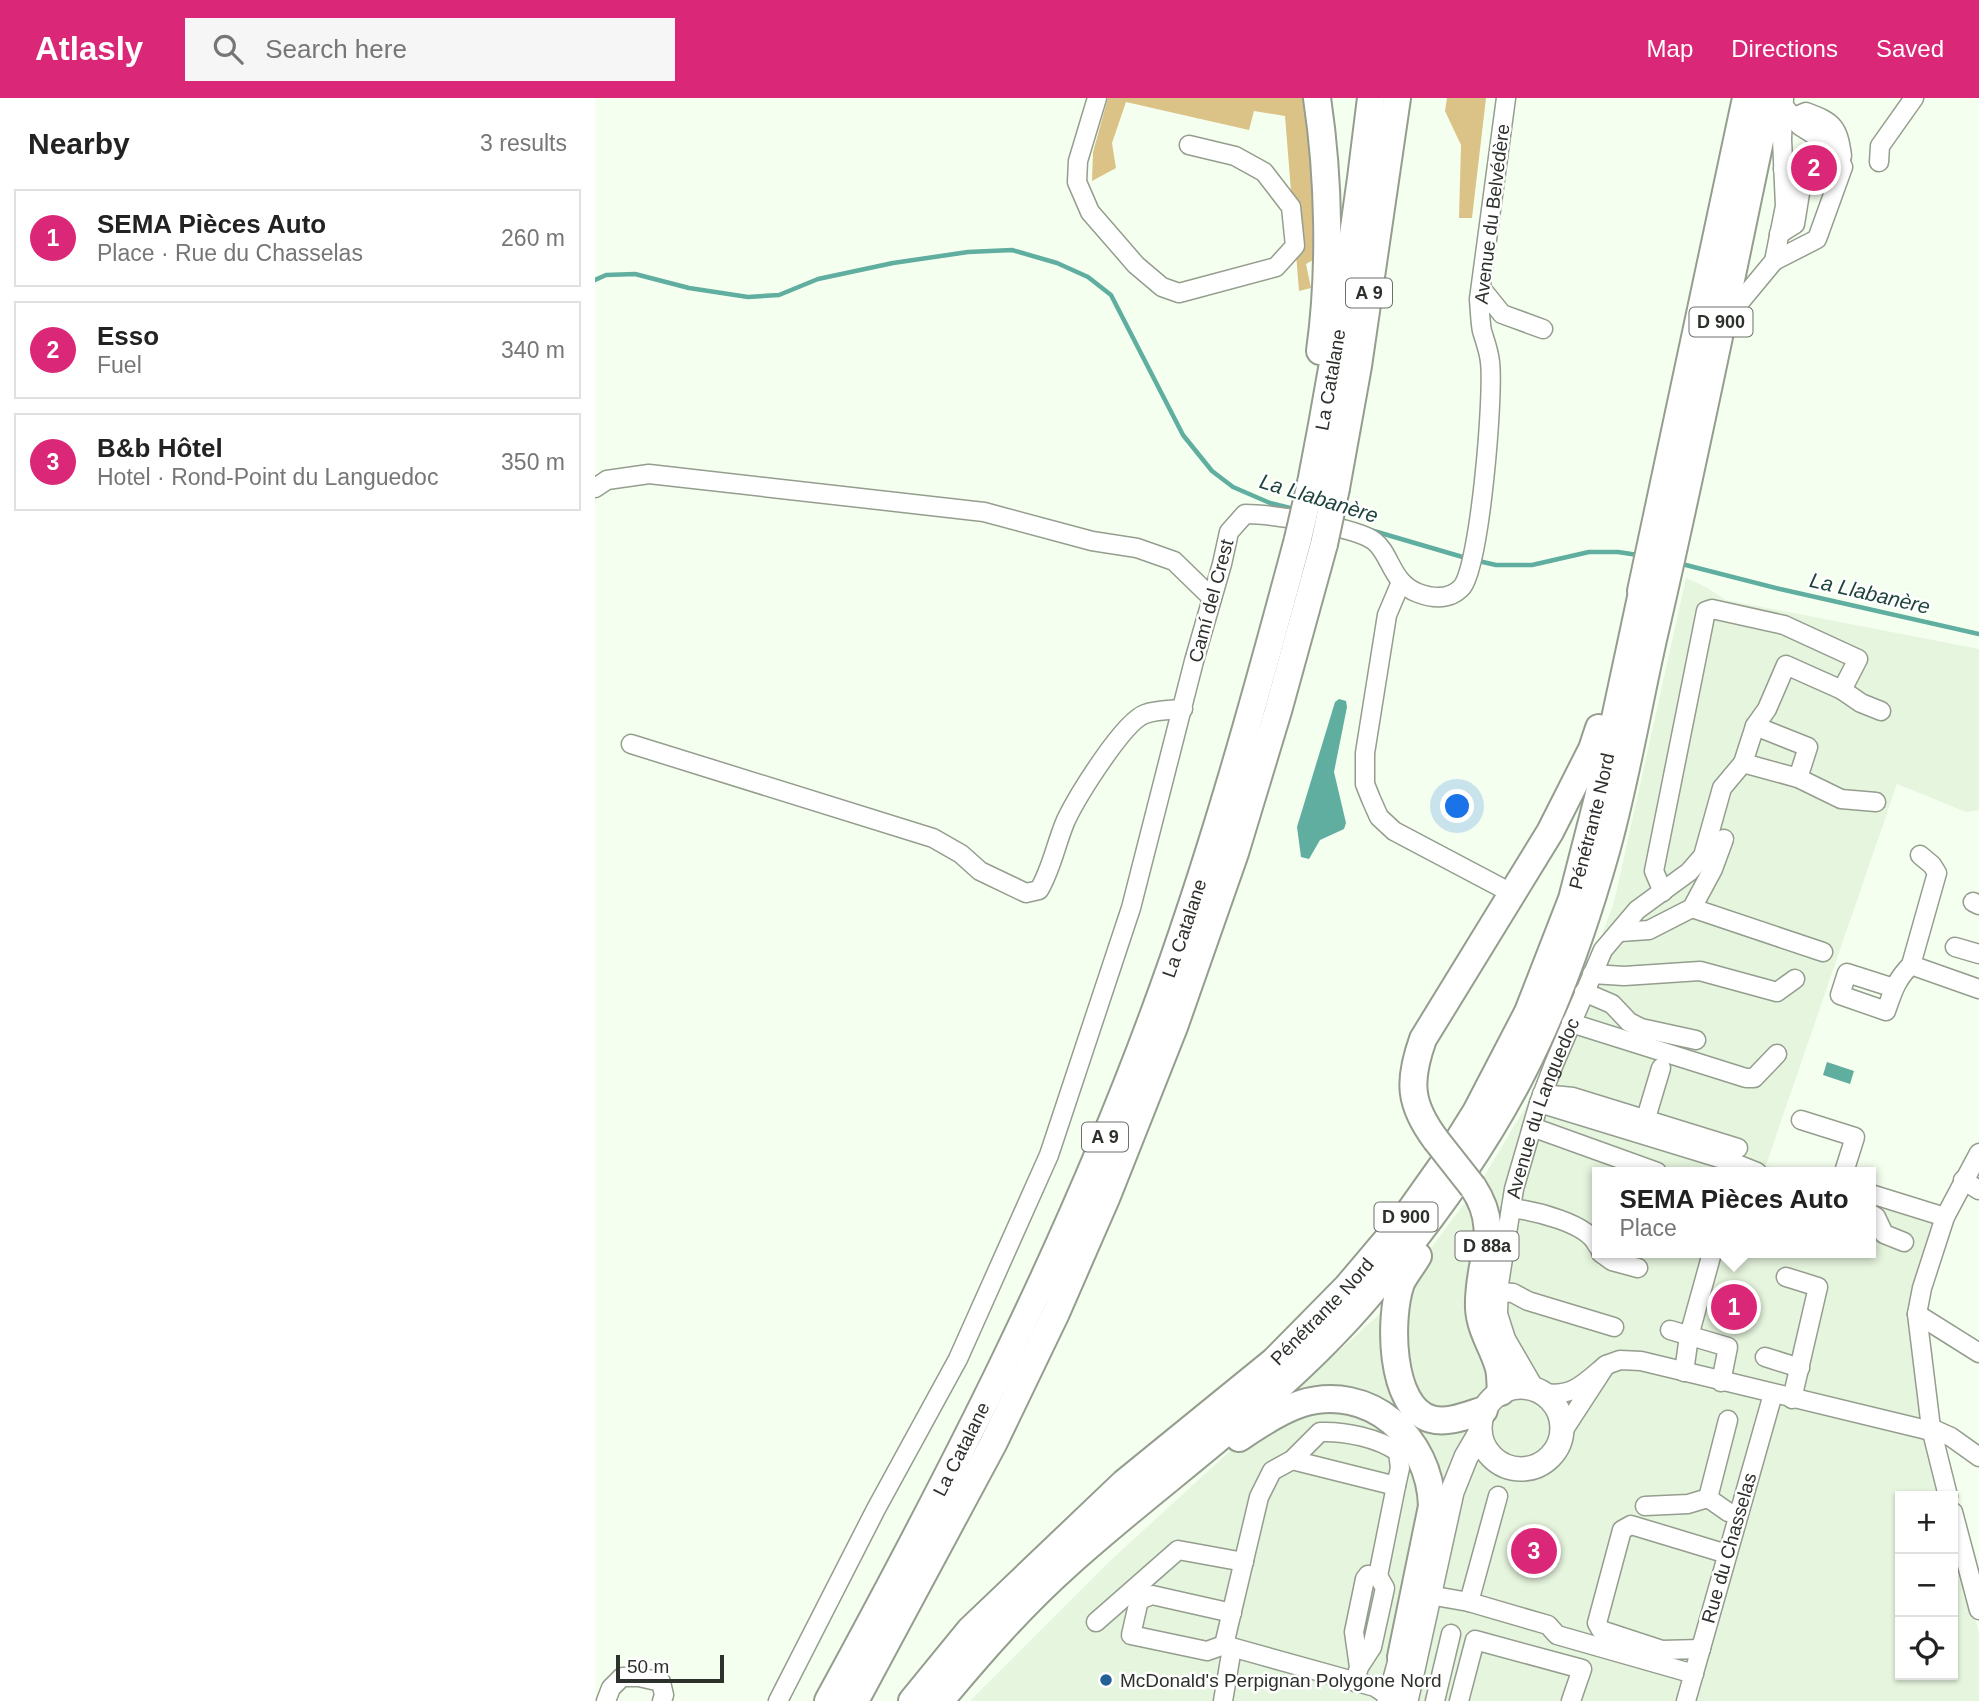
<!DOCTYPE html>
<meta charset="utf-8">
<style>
:root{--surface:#fff;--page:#f6f6f6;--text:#222;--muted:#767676;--line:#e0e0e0;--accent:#db2777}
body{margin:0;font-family:Helvetica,sans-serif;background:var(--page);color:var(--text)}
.controls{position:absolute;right:21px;bottom:21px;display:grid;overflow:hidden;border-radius:0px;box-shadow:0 2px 5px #0004}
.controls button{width:63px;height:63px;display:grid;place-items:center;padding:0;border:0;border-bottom:2px solid var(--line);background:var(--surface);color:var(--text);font:35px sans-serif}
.scale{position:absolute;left:21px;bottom:18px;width:108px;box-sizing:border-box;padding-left:7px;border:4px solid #2d312b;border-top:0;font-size:19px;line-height:24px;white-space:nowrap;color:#2d312b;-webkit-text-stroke:5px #fff;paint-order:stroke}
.you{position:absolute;left:863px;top:709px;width:24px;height:24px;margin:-18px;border:5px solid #fff;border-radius:50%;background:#1a73e8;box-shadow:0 0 0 10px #1a73e833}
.badge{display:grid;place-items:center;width:46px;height:46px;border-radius:50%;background:var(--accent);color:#fff;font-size:23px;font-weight:700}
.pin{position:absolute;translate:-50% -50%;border:4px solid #fff;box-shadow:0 2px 7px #0006}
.popup{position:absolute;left:997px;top:1069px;width:284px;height:91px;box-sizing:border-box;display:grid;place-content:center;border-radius:0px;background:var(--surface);filter:drop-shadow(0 2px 5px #0005);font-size:23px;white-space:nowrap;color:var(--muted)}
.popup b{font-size:26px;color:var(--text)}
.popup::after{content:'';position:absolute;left:50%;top:100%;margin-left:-14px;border:14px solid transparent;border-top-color:var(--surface)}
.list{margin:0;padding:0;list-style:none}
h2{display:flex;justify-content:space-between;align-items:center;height:91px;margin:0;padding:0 28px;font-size:30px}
h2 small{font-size:23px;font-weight:400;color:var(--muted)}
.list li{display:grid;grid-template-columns:46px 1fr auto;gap:21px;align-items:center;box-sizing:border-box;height:98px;margin:0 14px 14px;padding:0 14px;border:2px solid var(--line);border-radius:0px}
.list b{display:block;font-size:26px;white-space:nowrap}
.list p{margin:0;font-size:23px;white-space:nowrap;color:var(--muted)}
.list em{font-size:23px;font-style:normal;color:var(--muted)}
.icon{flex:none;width:38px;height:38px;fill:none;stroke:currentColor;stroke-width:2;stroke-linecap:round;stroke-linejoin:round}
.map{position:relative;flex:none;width:1384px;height:1603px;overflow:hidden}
header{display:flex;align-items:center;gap:42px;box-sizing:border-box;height:98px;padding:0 35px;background:var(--accent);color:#fff}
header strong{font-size:33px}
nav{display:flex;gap:38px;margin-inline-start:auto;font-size:24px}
.search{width:490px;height:63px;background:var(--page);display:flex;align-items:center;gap:18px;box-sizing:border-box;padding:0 24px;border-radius:0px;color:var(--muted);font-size:26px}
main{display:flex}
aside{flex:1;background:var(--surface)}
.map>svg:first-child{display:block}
</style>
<header>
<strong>Atlasly</strong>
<div class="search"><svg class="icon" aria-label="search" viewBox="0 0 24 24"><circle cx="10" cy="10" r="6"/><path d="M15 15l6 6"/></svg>Search here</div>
<nav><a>Map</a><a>Directions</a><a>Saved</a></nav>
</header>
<main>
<aside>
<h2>Nearby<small>3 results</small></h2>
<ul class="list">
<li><span class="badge">1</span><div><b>SEMA Pièces Auto</b><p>Place · Rue du Chasselas</p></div><em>260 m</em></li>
<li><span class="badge">2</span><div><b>Esso</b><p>Fuel</p></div><em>340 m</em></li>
<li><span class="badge">3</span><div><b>B&amp;b Hôtel</b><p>Hotel · Rond-Point du Languedoc</p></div><em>350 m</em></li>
</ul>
</aside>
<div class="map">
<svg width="1384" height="1603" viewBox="0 0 1384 1603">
<rect width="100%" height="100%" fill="#f5ffef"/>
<path fill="#e6f5de" d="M1091 480 1111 489 1131 502 1384 551V712L1371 714 1302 686 1171 1067 1194 1074H1002V1155H1276V1098L1343 1118 1321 1226 1349 1398H1305V1577H1358V1433L1384 1535V1603H375L516 1462 791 1210 887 1082 934 1003 986 895 1019 804Z"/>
<g fill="#dbc286">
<path d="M513 0H708L716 28 718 162 711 166 716 190 704 193 690 18 659 13 654 32 531 4 517 45 521 70 497 83 498 54Z"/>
<path d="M852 0H891L877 120H864L866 47 850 13Z"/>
</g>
<g fill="#5fae9f">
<path d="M744 601 751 603 752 609 739 674 751 725 749 731 725 742 714 761 706 759 702 729 740 604Z"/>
<path d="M1232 964 1259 973 1255 986 1228 977Z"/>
</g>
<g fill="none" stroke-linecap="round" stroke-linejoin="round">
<g stroke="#5fae9f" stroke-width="4.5">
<path d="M0 182 11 177 40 176 94 190 153 199 184 197 223 181 298 165 373 154 417 152 462 165 493 179 516 197 588 337 617 373 638 389 675 405 699 411"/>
<path d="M772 431 871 460"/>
<path d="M879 462 901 467H937L994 454H1023L1043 457"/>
<path d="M1083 465 1185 491 1384 536"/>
</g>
<defs>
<g id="minor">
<path d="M502 0 483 63 482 84 495 114 541 167 567 189 584 195 681 169 700 148 696 109 669 74 640 58 594 47"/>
<path d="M1197 20 1211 14C1238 24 1243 28 1247 58"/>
<path d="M1284 64 1285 48 1319 0"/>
<path d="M1184 136 1200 126 1205 95 1188 71"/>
<path d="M1179 163 1222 141 1248 69 1239 49 1205 28 1188 7"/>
<path d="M886 190 907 216 948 231"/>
<path d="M1135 226 1145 204 1179 163 1190 108 1187 41 1189 0"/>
<path d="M0 390 12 382 54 376 389 414 497 443 542 450 579 463 617 500"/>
<path d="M806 484 792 517 770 655V686L776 701 784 719 799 733 905 789"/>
<path d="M1247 592 1266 605 1286 613"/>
<path d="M1160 628 1213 649 1203 680"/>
<path d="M36 646 338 740 366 756 385 773 431 795 444 792C457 770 461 745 471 722 482 699 528 624 550 616 561 612 576 612 588 611"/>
<path d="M1325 757 1337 767 1342 775 1316 867 1384 891"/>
<path d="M1068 794 1059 773 1111 513 1117 511 1189 527 1263 561 1247 592 1191 567 1172 611 1160 628 1148 665"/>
<path d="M1378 804 1384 807"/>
<path d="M1097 810 1228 854"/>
<path d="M1025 834 1054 832 1097 810 1118 771 1129 741"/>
<path d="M1360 849 1384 856"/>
<path d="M997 876 1029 878 1105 873 1182 894 1200 881"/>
<path d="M1299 890 1252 875 1245 897 1291 913C1298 893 1301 882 1316 867"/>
<path d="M989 894 1017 906 1034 924 1046 930 1101 942"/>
<path d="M976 925 1151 980H1159L1182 956"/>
<path d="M947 996 978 999 1143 1050"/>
<path d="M944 1005 1137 1064 1162 1074"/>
<path d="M1051 1020 1066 970"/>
<path d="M1206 1022 1260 1039 1249 1074"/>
<path d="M937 1029 1062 1074"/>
<path d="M1368 1082 1384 1092"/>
<path d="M1276 1096 1350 1119"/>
<path d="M916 1110C940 1113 992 1125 1002 1147"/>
<path d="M1276 1116 1281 1119 1289 1136 1309 1144"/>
<path d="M1006 1155 1017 1163 1043 1170"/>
<path d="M1191 1179 1223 1189 1197 1301"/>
<path d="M904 1194 918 1195 933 1203 1019 1229"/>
<path d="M1322 1216 1384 1255"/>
<path d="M1075 1232 1133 1249 1126 1284"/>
<path id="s1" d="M911 1241 903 1216 904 1186 919 1091 944 1005 959 966 1008 852 1042 812 1094 774 1108 758 1127 690 1148 665 1203 680 1246 701 1281 704"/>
<path d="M1170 1259 1205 1270"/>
<path d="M1011 1267 1025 1262 1046 1263 1336 1333"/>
<path d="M1089 1274 1094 1238 1117 1155"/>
<path d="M915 1281 911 1241 940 1291"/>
<path d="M949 1295C979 1299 989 1285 1011 1267L968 1333"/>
<path d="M1336 1330 1356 1339 1384 1359"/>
<path d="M697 1362 801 1388 805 1370 803 1354C783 1340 750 1333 725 1334L697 1362 677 1373 664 1399 629 1547 780 1589 801 1603"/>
<path d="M1353 1398 1336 1330 1322 1216 1327 1190 1350 1119 1384 1055"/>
<path d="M1113 1400 1133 1322"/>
<path d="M1050 1408 1093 1406 1113 1400 1133 1414 1143 1416"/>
<path d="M1358 1414 1384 1512"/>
<path d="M783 1478 801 1388"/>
<path d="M834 1497 874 1504 953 1527 962 1537 1099 1576"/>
<path d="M874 1504 903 1398"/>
<path d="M501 1524 583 1452 649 1464"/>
<path d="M629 1547 612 1553 536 1537 544 1502 557 1497 637 1515"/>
<path d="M1106 1551 1067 1552 1006 1532 1002 1525 1027 1432 1036 1427 1132 1456"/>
<path d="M760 1584 764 1569 777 1549 790 1490 783 1478 773 1477 770 1481 759 1534 764 1569"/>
<path d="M11 1603 16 1590 27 1579H44L66 1584 69 1597 67 1603"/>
<path d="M183 1603 281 1411 363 1261 454 1057 536 810 599 563 627 466 634 434 650 416C675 416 761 429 779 443 796 456 796 485 823 495 839 501 855 502 867 489 885 467 899 297 895 264 894 253 890 243 887 233 885 223 885 212 884 201L911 0"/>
<path d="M628 1603 637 1550"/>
<path d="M840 1603 856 1536"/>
<path d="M864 1603 880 1542 987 1571 976 1603"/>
<path d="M1091 1603 1178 1296"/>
</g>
<g id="major">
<circle cx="926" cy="1330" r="41"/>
<path d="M794 1603 806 1559 814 1549"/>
<path d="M811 1603 857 1394 871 1359 885 1335"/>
</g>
<g id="highway">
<path d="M722 0C734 79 736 174 725 253"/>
<path id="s2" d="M716 385C741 257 761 129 776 0"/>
<path d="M741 390 763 268 802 0"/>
<path d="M1046 493 1151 0"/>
<path d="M841 1042C814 1006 813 983 828 941L955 734 997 651 1004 630"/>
<path d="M878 1089C908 1134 882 1162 884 1210 885 1231 897 1248 903 1267 906 1275 905 1285 906 1294"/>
<path d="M823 1158C818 1167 810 1176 806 1185 794 1218 794 1309 836 1321 853 1326 873 1317 889 1312"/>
<path d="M644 1340C663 1327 684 1313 705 1306 775 1284 835 1340 837 1408L806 1559"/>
<path id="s3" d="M233 1603C354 1381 470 1156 558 918 616 762 660 602 703 441"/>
<path d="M260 1603 398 1346 461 1215 512 1098 579 929 640 755 683 613 729 446"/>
<path id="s4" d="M317 1603 375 1532 529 1385 679 1263 752 1189 807 1124 851 1062 881 1014 933 914 977 801 1003 700 1051 476"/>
<path d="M345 1603C385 1555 426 1508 473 1466 573 1376 687 1300 774 1197 829 1132 885 1056 924 981 961 910 989 831 1011 753 1032 678 1044 600 1062 524 1102 350 1137 175 1174 0"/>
</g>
</defs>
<use href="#minor" stroke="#949d8e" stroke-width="21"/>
<use href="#major" stroke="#949d8e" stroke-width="26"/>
<use href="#highway" stroke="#949d8e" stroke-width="30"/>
<use href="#minor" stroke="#fff" stroke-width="18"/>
<use href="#major" stroke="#fff" stroke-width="23"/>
<use href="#highway" stroke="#fff" stroke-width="26"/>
<defs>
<g id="highway-bridge">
<path d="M703 441 716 385"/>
<path d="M729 446 741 390"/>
<path d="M841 1042 878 1089"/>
</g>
</defs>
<use href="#highway-bridge" stroke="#949d8e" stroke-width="30" stroke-linecap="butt"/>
<use href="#highway-bridge" stroke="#fff" stroke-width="26"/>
</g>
<circle fill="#246097" stroke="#fff" stroke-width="2.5" cx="511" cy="1582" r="7"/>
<g text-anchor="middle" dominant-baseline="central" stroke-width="5" stroke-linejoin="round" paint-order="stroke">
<g fill="#fff" stroke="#6c6f6b" stroke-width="2">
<rect x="751" y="180.5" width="46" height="29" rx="5"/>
<rect x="1094.5" y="209.5" width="63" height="29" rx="5"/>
<rect x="487" y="1024.5" width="46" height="29" rx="5"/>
<rect x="779.5" y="1104.5" width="63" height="29" rx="5"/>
<rect x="860.5" y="1133.5" width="63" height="29" rx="5"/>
</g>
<g font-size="18" font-weight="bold" fill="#2d312b">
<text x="774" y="195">A 9</text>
<text x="1126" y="224">D 900</text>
<text x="510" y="1039">A 9</text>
<text x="811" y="1119">D 900</text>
<text x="892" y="1148">D 88a</text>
</g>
<g font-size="19" fill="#2d312b" stroke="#fff">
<text transform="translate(897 116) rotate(-83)">Avenue du Belvédère</text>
<text stroke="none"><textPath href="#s2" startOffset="105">La Catalane</textPath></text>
<text transform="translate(616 503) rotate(-75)">Camí del Crest</text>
<text stroke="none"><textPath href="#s4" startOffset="1134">Pénétrante Nord</textPath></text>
<text stroke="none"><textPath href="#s3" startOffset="852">La Catalane</textPath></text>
<text stroke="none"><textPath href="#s1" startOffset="238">Avenue du Languedoc</textPath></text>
<text stroke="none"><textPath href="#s4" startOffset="567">Pénétrante Nord</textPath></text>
<text stroke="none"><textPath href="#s3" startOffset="285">La Catalane</textPath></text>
<text transform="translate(1134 1450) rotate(-74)">Rue du Chasselas</text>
</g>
<g font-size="19" fill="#2d312b" stroke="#fff" text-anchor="start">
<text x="525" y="1582">McDonald's Perpignan Polygone Nord</text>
</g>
<g font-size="21" font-style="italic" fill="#1e443d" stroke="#fff">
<text transform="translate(724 400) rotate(17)">La Llabanère</text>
<text transform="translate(1275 495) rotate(13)">La Llabanère</text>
</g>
</g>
</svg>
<div class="controls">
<button>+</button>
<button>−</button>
<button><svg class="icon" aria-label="locate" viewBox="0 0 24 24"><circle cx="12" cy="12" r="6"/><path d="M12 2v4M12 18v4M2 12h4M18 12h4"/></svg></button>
</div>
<div class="scale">50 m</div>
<div class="you"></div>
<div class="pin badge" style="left:1139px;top:1209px">1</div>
<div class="popup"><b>SEMA Pièces Auto</b>Place</div>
<div class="pin badge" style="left:1219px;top:70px">2</div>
<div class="pin badge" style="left:939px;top:1453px">3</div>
</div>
</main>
